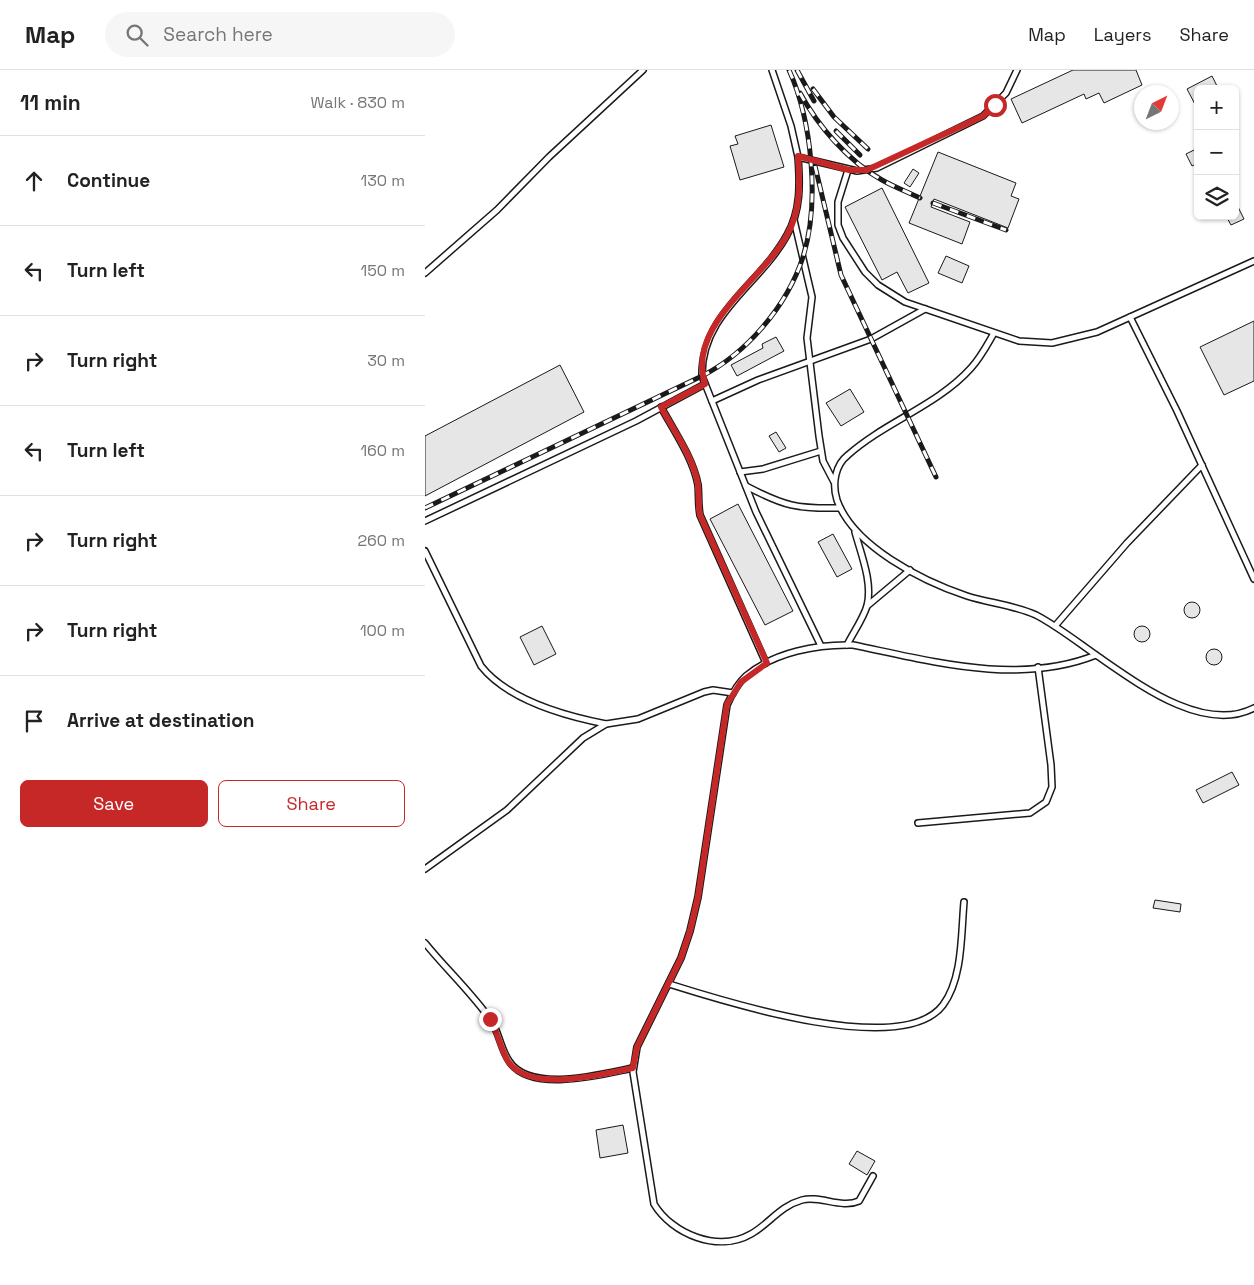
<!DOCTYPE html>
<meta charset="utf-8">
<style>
:root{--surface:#fff;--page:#f6f6f6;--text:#222;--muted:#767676;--line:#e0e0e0;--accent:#c62828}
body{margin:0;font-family:"Space Grotesk",sans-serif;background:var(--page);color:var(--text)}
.controls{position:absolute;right:15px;top:15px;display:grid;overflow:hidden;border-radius:8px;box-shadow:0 1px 4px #0004}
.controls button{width:45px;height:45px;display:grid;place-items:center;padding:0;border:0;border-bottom:1px solid var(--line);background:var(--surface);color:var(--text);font:25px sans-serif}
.compass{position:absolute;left:709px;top:15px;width:45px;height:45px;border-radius:50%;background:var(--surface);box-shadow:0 1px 4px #0004;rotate:42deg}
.stop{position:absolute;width:15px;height:15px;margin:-11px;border:4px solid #c62828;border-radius:50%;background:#fff}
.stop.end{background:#c62828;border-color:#fff;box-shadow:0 1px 5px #0008}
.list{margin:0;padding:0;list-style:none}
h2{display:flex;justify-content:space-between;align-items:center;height:65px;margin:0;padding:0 20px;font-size:21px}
h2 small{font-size:16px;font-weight:400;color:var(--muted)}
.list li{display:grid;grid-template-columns:32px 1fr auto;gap:15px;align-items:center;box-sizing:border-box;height:90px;padding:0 20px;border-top:1px solid var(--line)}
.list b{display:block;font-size:19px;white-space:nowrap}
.list em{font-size:16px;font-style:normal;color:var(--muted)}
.actions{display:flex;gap:10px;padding:15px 20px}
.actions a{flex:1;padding:11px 0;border:1px solid var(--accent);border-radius:8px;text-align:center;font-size:18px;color:var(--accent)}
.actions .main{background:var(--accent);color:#fff}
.icon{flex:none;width:28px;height:28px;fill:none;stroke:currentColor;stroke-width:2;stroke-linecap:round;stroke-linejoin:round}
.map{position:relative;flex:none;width:829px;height:1215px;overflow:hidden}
header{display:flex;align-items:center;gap:30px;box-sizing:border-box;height:70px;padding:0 25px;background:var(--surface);border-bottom:1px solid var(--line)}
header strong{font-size:24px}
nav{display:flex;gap:28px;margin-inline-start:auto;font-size:18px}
.search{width:350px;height:45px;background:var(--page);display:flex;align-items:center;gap:12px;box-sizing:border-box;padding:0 18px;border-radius:28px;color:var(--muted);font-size:19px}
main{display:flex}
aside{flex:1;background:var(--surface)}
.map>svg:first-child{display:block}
</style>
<header>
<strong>Map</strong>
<div class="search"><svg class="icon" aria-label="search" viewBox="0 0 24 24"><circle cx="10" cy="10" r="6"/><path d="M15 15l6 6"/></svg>Search here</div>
<nav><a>Map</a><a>Layers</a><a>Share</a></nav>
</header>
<main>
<aside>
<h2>11 min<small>Walk · 830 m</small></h2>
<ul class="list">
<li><svg class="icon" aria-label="ahead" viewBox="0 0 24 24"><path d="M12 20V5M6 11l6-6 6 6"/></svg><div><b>Continue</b></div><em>130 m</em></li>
<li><svg class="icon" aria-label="left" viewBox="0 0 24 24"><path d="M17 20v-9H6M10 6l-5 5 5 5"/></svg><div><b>Turn left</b></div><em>150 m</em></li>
<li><svg class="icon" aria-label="right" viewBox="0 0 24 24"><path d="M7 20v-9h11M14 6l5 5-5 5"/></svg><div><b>Turn right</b></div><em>30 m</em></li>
<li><svg class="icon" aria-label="left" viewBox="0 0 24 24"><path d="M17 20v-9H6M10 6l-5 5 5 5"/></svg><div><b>Turn left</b></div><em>160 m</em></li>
<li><svg class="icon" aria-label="right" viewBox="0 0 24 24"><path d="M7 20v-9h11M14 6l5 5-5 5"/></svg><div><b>Turn right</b></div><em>260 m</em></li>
<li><svg class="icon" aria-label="right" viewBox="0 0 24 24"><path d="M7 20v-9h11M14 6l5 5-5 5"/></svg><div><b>Turn right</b></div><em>100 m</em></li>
<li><svg class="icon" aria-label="arrive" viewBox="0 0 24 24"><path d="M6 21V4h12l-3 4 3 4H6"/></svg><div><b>Arrive at destination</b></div></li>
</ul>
<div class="actions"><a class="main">Save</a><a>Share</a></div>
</aside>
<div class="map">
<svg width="829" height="1215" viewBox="0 0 829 1215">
<rect width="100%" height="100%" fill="#fff"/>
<g fill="#e6e6e6" stroke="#1a1a1a">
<path d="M648 0H711L717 15 679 33 674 23 661 29 659 24 597 53 586 29Z"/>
<path d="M787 6 793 18 797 16 798 19H773V40L762 19Z"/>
<path d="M346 55 359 97 315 110 305 76 313 74 310 66Z"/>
<path d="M773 78V93L767 96 761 84Z"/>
<path d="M513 82 591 113 586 126 594 129 583 158 509 129 506 137 545 152 537 174 484 153Z"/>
<path d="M488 99 494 103 485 117 479 113Z"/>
<path d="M457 118 504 213 483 223 472 202 457 210 420 137Z"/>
<path d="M810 131 819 149 806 155 801 146H810Z"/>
<path d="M521 186 544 196 537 213 513 203Z"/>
<path d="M829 251V311L799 325 775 277Z"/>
<path d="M351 267 359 281 312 306 306 295 338 278 337 274Z"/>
<path d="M135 295 159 342 0 426V366Z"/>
<path d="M425 319 439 342 416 356 401 333Z"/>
<path d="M351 362 361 378 354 382 344 366Z"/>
<path d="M313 434 368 541 340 555 285 449Z"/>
<path d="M408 464 427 499 412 507 393 472Z"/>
<circle cx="767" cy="540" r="8"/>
<circle cx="717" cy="564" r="8"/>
<path d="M117 556 131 584 109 595 95 567Z"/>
<circle cx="789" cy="587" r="8"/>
<path d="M807 702 814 715 778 733 771 720Z"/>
<path d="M730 830 756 834 755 842 728 838Z"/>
<path d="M198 1055 203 1083 175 1088 171 1060Z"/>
<path d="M432 1081 450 1091 442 1105 424 1094Z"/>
</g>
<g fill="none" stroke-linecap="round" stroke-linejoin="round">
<defs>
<g id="service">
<path d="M347 0 366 56 373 87 432 101 452 98 558 46 581 23 592 0"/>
<path d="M373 87C375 113 376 141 362 165 335 215 276 243 277 306L331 442 396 576"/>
<path d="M423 100 413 132V155L418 168 440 202 453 215 480 232 594 271 627 273 672 262 829 191"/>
<path d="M369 150 387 227 382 268 394 366 398 391 409 412"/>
<path d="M0 203 72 140 124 87 218 0"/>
<path d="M705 247 752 341 829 509"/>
<path d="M569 263C562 275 556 287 546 298 513 335 460 352 423 385 410 395 407 414 412 430 428 476 497 511 542 526 564 533 589 535 611 545 632 556 651 571 671 585"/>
<path d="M287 331 333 310 446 269 500 239"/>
<path d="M236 337C249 361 268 388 273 415 274 425 273 434 275 445L341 593"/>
<path d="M315 402 338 399 396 381"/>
<path d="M321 416C359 436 372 439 415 438"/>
<path d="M0 451 211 351 280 314"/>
<path d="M0 481 56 596C83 630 140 646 181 654"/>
<path d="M442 536 485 500"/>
<path d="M630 556 702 473 777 395"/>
<path d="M422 575C428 563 438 549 442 536 448 513 436 484 430 462"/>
<path d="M493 753 605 743 621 732 627 717 626 695 613 597"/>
<path d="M0 799 82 740 158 668 181 654 213 649 279 622 288 620 308 623"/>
<path d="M0 873C21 899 46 922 65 949 74 961 75 978 84 991 105 1024 178 1004 208 998"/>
<path d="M244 914C298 931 478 989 518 935 538 908 536 864 539 832"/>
<path d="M448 1106 434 1131C416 1139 395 1125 377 1130 355 1136 344 1154 326 1164 293 1183 247 1164 229 1134L208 1002 212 977 256 888 265 861 273 827 302 635C307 624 313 613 321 606 349 582 393 574 428 575 506 591 593 616 671 585 712 613 778 664 829 638"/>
</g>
</defs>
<use href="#service" stroke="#1a1a1a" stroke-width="8"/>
<use href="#service" stroke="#fff" stroke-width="5"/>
<defs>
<g id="rail">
<path d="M372 0 389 31"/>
<path d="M388 19 409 47 443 79"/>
<path d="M375 23C393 56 423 91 457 110 469 117 483 122 495 128"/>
<path d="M411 61 435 85"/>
<path d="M390 96 416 205 511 407"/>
<path d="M508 133 581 160"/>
<path d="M0 438 277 306C322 283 362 236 378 187 395 133 387 51 364 0"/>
</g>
</defs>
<use href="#rail" stroke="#1a1a1a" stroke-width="5"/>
<use href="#rail" stroke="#fff" stroke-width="3" stroke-dasharray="9" stroke-linecap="butt"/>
</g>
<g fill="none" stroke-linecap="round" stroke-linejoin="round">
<path stroke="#c62828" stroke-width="6" d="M65 949C73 962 75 978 83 991 104 1024 178 1004 208 998L212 977 256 888 265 861 273 827 302 634 316 612 342 593 275 445C273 434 274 425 273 415 269 388 249 361 236 337L280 314C261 255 338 210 362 165 376 140 375 114 373 86L424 100H442L558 46 570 35"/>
</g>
</svg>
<div class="controls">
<button>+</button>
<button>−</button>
<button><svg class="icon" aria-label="layers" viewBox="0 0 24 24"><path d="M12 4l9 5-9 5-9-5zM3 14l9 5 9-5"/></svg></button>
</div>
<svg class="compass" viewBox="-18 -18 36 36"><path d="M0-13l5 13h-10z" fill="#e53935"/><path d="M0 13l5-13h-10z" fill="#767676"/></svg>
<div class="stop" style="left:570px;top:35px"></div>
<div class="stop end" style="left:65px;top:949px"></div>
</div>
</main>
